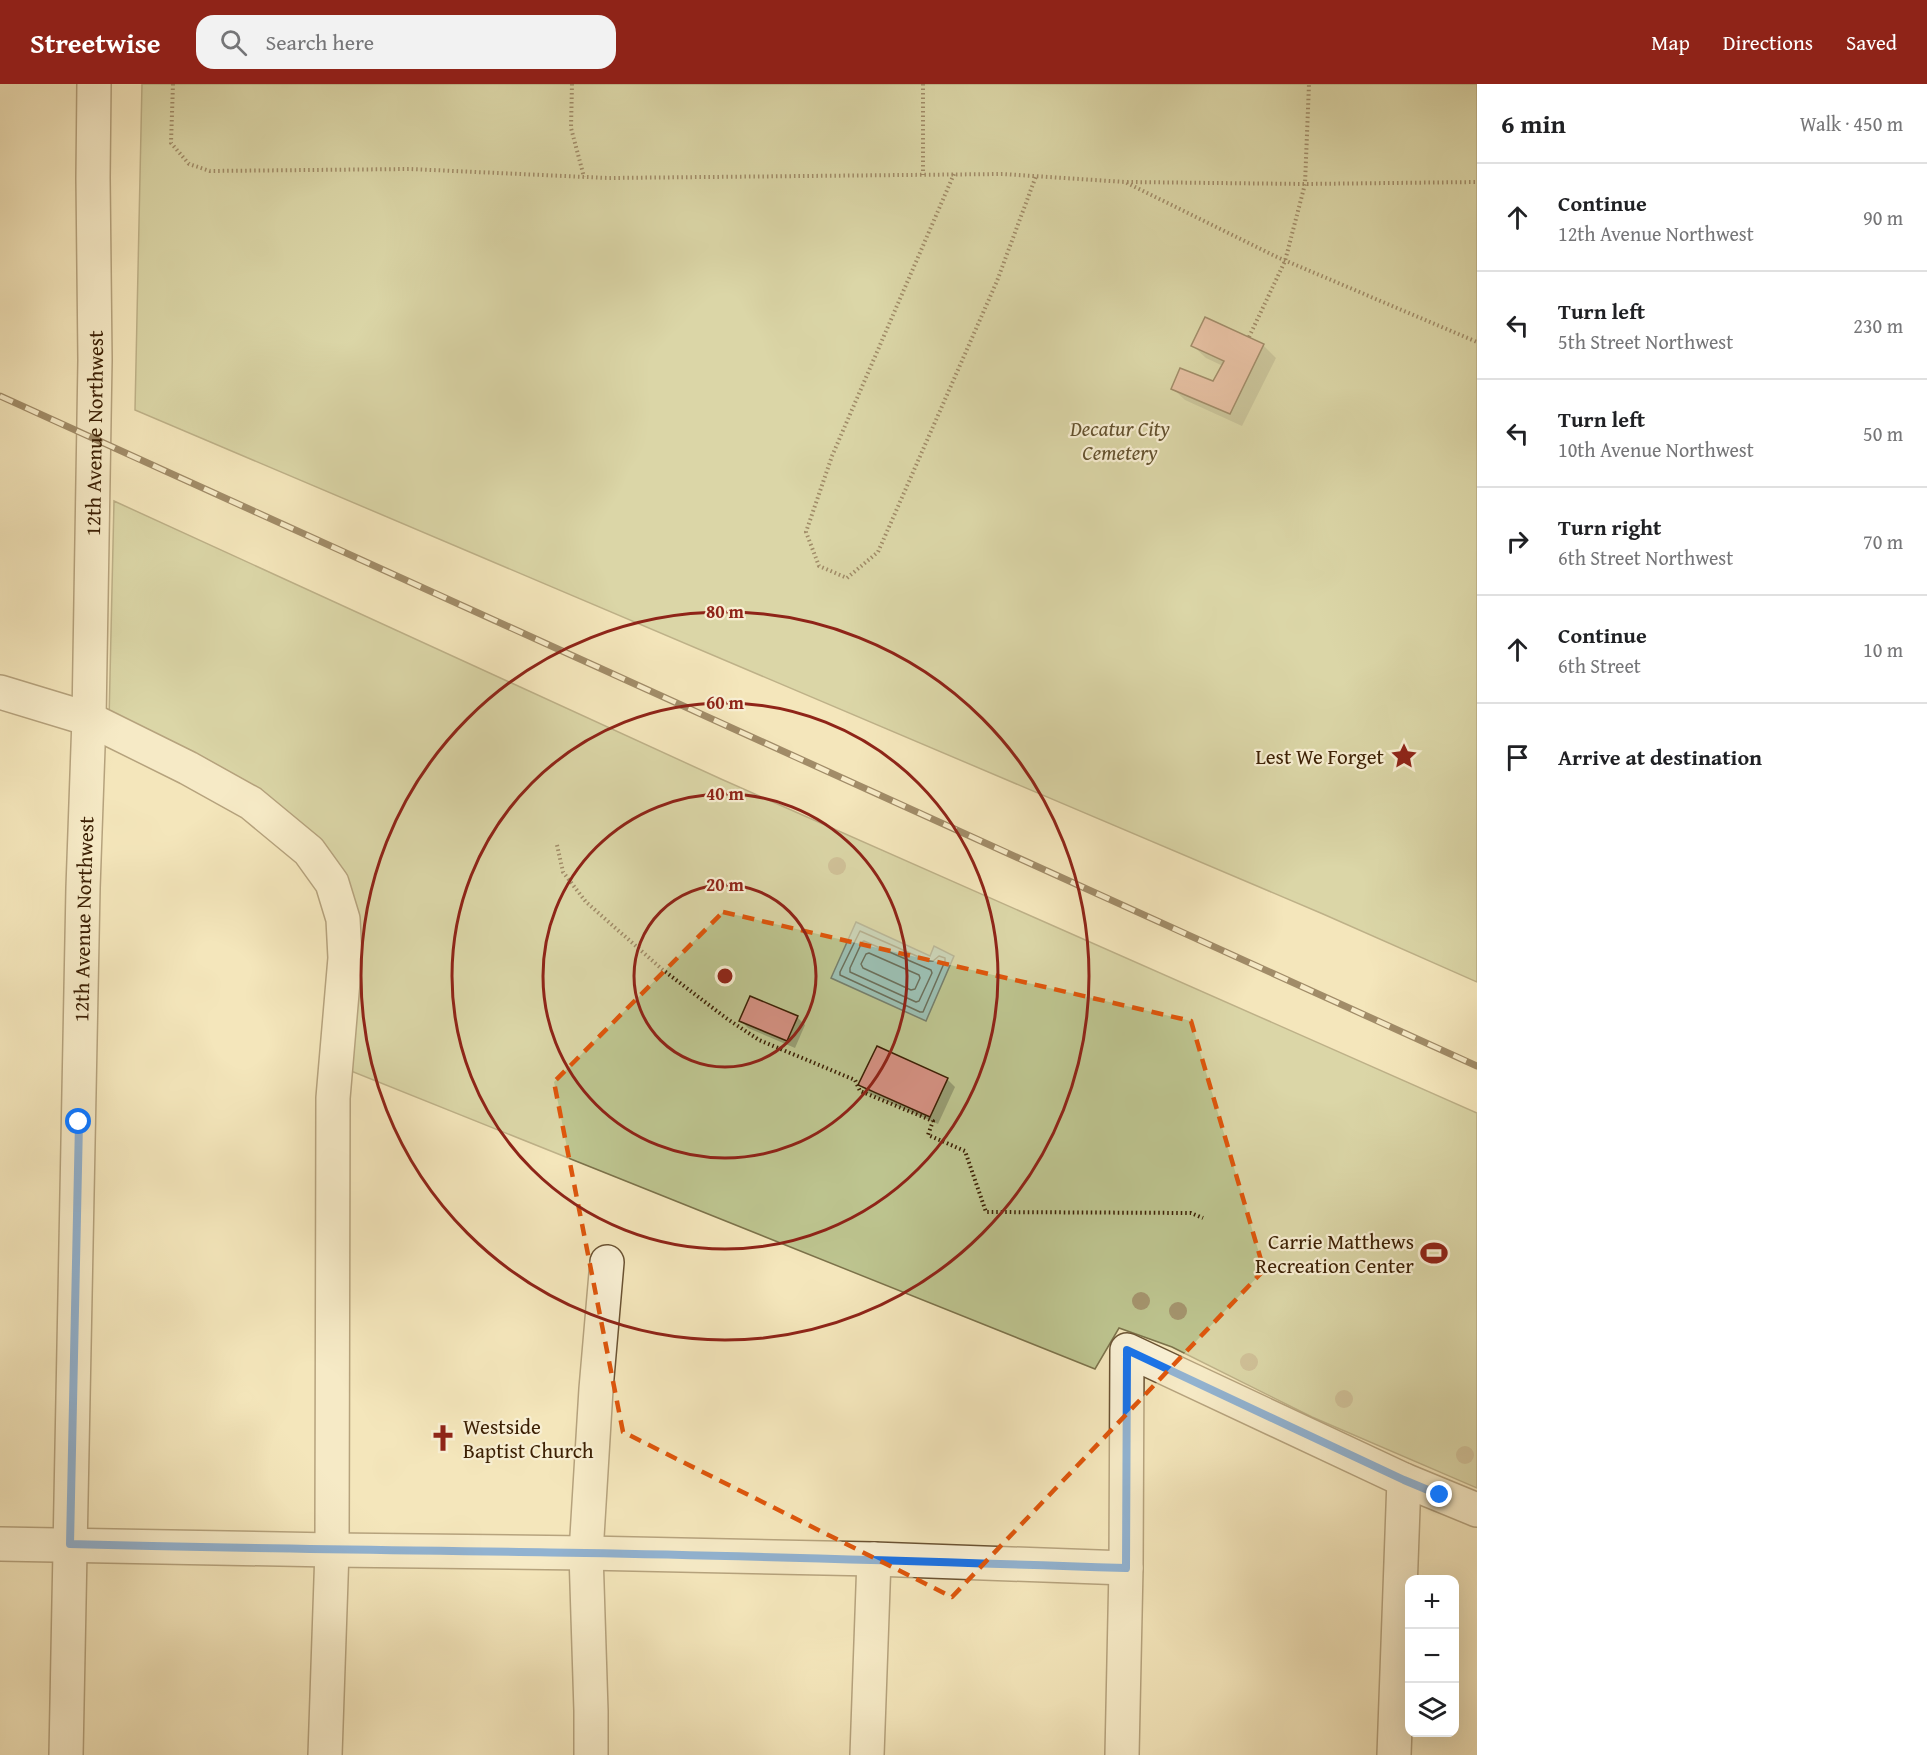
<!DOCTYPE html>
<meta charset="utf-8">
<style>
:root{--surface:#fff;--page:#f2f2f2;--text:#202124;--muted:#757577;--line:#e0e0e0;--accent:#8f2418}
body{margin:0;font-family:"Gentium Book Plus",serif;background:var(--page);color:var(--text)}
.controls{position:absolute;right:18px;bottom:18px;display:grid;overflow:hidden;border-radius:12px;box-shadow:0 6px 24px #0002}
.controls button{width:54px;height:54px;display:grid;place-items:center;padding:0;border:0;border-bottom:2px solid var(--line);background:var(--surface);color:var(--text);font:30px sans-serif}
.stop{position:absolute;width:18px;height:18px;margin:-14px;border:4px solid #1a73e8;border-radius:50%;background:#fff}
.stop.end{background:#1a73e8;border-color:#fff;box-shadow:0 2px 6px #0008}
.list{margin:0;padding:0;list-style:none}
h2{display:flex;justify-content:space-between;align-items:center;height:78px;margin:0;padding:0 24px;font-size:26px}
h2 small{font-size:20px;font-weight:400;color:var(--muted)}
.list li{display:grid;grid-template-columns:39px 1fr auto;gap:18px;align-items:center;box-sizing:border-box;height:108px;padding:0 24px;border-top:2px solid var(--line)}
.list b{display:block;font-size:22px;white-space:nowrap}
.list p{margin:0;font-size:20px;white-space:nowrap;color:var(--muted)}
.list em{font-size:20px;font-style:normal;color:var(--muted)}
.icon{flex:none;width:33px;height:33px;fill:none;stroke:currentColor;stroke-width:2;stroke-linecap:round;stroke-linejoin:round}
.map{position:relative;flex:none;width:1477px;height:1671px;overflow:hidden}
header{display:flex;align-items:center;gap:36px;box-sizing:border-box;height:84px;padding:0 30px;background:var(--accent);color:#fff}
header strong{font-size:28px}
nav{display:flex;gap:33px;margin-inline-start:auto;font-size:21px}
.search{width:420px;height:54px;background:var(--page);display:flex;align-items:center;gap:15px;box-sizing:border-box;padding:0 21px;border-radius:18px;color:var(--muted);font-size:22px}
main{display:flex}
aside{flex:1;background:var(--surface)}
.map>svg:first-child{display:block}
</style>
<header>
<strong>Streetwise</strong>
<div class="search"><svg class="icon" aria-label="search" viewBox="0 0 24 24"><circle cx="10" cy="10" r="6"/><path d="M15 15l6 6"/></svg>Search here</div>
<nav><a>Map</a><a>Directions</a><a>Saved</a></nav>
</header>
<main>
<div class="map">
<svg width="1477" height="1671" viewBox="0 0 1477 1671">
<rect width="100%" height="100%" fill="#f4e6bb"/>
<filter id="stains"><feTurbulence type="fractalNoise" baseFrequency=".00333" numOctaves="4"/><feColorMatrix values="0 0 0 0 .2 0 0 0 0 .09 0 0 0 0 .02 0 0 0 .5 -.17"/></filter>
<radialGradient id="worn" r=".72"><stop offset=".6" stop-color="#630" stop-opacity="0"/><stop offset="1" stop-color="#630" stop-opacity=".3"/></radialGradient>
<g fill="#bdc48f" stroke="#7c724a" stroke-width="1.5">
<path d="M142 0H1477V898L1323 830 135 326Z"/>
<path d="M114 417 721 695 1477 1029V1404L1312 1333 1172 1263 1119 1244 1095 1285 341 983 338 796 109 637Z"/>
</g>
<path fill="#9cbfb2" stroke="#767f6c" stroke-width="1.5" d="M856 838 930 872 934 862 954 872 926 937 831 894Z"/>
<g fill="#0003">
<path d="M1263 261 1276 274 1242 342 1185 316 1172 304 1213 299 1223 282 1206 274 1193 262Z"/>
<path d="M797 933 805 941 795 964 748 944 740 936Z"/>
<path d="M947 995 955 1003 938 1040 868 1009 860 1001Z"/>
</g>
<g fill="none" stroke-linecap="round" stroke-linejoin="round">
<g stroke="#6c705b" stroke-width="1.5">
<path d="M860 847 928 877H933L939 872 945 874V877L923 928H920L840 891V888Z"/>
<path d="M864 857 931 886 932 889 919 917 916 918 850 888V884L862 858Z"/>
<path d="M869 869 919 891 920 894 915 905 911 906 863 884 861 880 866 870Z"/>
</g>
</g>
<g fill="#d39081" stroke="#3c2004" stroke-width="1.5">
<path d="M1205 233 1264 260 1230 330 1171 305 1180 284 1213 297 1224 277 1191 262Z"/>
<path d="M750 912 798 932 787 957 739 937Z"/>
<path d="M877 962 948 994 930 1033 858 1001Z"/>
</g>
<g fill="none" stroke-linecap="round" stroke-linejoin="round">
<defs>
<g id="minor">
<path d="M0 608 89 635 188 684 251 719 309 767 332 799 343 835 345 874 333 1014 332 1466 325 1671"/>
<path d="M0 1460 332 1466 586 1469 874 1475 1126 1484"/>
<path id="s1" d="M66 1671 83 804 89 635 95 276 93 94 94 0"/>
<path d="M591 1671V1627L586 1469 596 1305 607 1178"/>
<path d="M867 1671 874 1475"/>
<path d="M1122 1671 1126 1484 1127 1266 1404 1396 1477 1426"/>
<path d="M1394 1671 1404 1396"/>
</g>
</defs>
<use href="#minor" stroke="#6a5232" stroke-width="36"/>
<g stroke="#3c2004" stroke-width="4" stroke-dasharray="1.5 3" stroke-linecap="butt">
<path d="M173 0 171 59 189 80 210 87 410 85 608 94 1003 90 1125 98 1277 173 1477 258"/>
<path d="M572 0 571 44 584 93"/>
<path d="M923 0V91"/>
<path d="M954 90 832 372 806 448 819 482 847 494 878 468 997 197 1036 92"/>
<path d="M1127 98 1305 100 1477 98"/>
<path d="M1249 253 1285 177 1305 100 1309 0"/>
<path d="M557 761 563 788 586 818 663 886 726 934 759 956 855 996 860 1007 933 1037 928 1051 965 1067 986 1128 1191 1129 1203 1134"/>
</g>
<use href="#minor" stroke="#f8efd3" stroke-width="33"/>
<defs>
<path id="rail" d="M0 312 1477 982"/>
</defs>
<use href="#rail" stroke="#3c2004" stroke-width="7"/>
<use href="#rail" stroke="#f8efd3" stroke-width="4.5" stroke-dasharray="14" stroke-linecap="butt"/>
</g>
<g fill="#a4946d">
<circle cx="837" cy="782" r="9"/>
<circle cx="1141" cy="1217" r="9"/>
<circle cx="1178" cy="1227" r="9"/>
<circle cx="1249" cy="1278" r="9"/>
<circle cx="1344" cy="1315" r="9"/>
<circle cx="1465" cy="1371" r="9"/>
</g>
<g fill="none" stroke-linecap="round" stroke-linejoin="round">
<path stroke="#1a73e8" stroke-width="8" d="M79 1038 70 1460C242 1465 413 1466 585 1469 765 1472 946 1478 1126 1484L1127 1266 1404 1396 1440 1411"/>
</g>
<path d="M0 0H1477V1671H0ZM723 828 1191 937 1264 1186 952 1513 623 1348 554 998Z" fill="#f4e6bb" fill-opacity=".55" fill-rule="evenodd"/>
<path fill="none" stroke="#df560c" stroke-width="4.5" stroke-dasharray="12 8" stroke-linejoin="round" d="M723 828 1191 937 1264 1186 952 1513 623 1348 554 998Z"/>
<g fill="none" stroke="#8f2418" stroke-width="3">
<circle cx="725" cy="892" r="91"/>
<circle cx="725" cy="892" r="182"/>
<circle cx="725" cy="892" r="273"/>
<circle cx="725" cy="892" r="364"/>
</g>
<defs>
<symbol id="sight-bare" viewBox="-9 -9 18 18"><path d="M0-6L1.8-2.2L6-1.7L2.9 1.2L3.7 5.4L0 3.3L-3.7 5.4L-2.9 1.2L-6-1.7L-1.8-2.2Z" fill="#8f2418" stroke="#f8efd3" stroke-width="2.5" paint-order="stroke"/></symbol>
<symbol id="stadium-bare" viewBox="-9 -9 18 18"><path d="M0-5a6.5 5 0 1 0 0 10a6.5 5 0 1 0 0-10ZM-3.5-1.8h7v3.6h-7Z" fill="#8f2418" stroke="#f8efd3" stroke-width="2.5" paint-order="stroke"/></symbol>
<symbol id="church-bare" viewBox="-9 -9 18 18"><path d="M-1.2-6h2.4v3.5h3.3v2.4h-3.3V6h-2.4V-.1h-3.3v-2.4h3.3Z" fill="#8f2418" stroke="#f8efd3" stroke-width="2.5" paint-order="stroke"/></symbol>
</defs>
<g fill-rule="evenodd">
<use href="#sight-bare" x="1385" y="653" width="38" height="38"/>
<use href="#stadium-bare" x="1415" y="1150" width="38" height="38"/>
<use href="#church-bare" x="424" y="1335" width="38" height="38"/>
</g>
<g text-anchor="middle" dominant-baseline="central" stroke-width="4.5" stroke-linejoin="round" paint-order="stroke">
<g font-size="21" font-style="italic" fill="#63512e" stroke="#f8efd3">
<text x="1120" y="344">Decatur City<tspan x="1120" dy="24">Cemetery</tspan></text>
</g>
<g font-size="21" fill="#3c2004" stroke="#f8efd3">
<text stroke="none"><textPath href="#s1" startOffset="1322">12th Avenue Northwest</textPath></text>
<text stroke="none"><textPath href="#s1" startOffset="836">12th Avenue Northwest</textPath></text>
</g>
<g font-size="21" fill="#3c2004" stroke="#f8efd3" text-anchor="end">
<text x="1384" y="672">Lest We Forget</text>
<text x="1414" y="1157">Carrie Matthews<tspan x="1414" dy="24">Recreation Center</tspan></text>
<text x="463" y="1342" text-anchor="start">Westside<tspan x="463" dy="24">Baptist Church</tspan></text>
</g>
</g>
<circle cx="725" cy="892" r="9" fill="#8f2418" stroke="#f8efd3" stroke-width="3"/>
<g font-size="18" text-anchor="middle" font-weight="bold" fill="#8f2418" stroke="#f8efd3" stroke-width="4.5" stroke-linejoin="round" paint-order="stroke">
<text x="725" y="534">80 m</text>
<text x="725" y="625">60 m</text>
<text x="725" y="716">40 m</text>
<text x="725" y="807">20 m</text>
</g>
<rect width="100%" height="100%" filter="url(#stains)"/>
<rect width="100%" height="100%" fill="url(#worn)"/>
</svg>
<div class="controls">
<button>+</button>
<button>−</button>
<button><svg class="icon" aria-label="layers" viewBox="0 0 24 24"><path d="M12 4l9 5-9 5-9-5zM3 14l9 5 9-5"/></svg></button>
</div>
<div class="stop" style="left:79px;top:1038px"></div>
<div class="stop end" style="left:1440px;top:1411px"></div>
</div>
<aside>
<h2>6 min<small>Walk · 450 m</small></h2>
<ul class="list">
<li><svg class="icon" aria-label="ahead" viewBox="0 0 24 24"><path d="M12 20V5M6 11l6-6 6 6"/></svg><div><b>Continue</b><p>12th Avenue Northwest</p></div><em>90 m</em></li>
<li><svg class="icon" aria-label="left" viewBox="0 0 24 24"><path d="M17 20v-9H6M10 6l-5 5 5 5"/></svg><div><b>Turn left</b><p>5th Street Northwest</p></div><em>230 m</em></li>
<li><svg class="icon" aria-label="left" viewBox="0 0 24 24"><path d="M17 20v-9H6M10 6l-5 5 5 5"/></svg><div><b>Turn left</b><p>10th Avenue Northwest</p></div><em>50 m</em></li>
<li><svg class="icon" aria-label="right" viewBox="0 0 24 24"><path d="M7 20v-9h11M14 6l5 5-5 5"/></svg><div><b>Turn right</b><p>6th Street Northwest</p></div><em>70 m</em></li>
<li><svg class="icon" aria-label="ahead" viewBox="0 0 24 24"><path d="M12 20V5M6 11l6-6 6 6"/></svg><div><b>Continue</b><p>6th Street</p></div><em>10 m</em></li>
<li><svg class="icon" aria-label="arrive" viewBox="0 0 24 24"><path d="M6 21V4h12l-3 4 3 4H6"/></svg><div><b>Arrive at destination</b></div></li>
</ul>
</aside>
</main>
